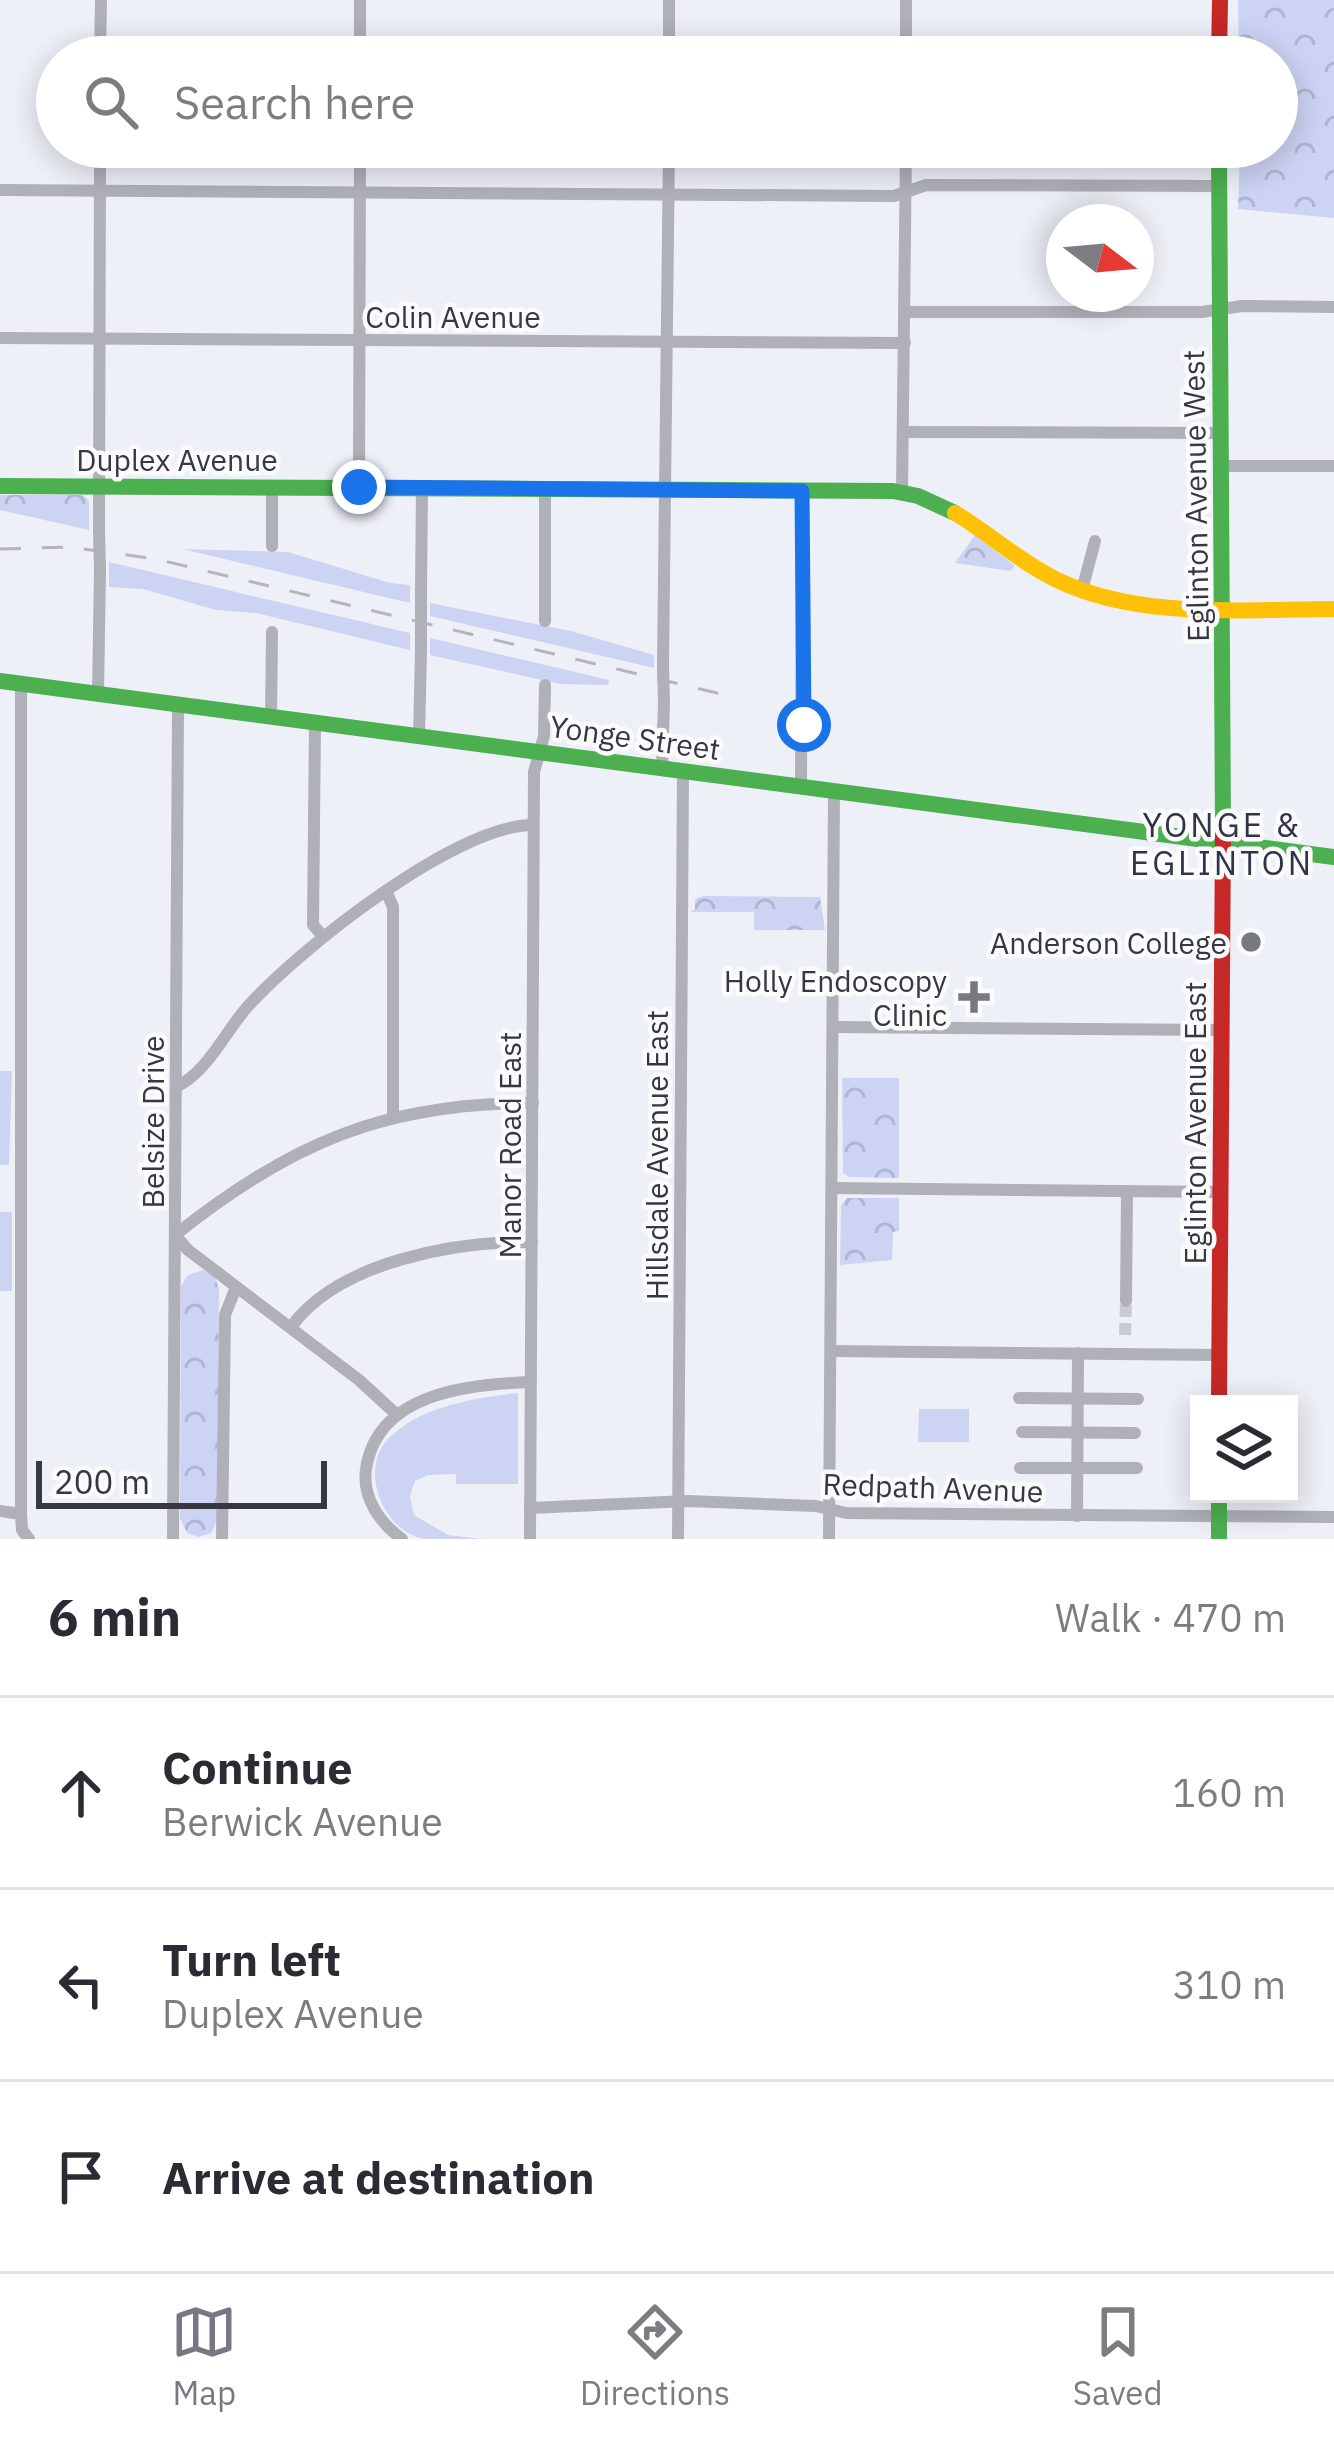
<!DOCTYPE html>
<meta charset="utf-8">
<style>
:root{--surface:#fff;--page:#f7f7f7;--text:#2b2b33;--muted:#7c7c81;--line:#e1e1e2;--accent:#767882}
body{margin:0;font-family:"IBM Plex Sans",sans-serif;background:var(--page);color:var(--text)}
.controls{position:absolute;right:36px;bottom:36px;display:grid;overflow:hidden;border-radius:0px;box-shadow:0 6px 30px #0003}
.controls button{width:108px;height:108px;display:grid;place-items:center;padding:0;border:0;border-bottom:3px solid var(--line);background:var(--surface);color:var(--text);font:60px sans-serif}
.compass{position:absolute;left:1046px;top:204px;width:108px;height:108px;border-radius:50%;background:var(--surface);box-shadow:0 6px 30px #0003;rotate:106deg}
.scale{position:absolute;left:36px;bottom:30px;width:291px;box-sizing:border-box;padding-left:12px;border:6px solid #353742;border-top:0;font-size:33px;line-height:42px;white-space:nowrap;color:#353742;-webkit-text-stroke:9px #fbfbfb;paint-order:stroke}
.stop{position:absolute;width:36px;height:36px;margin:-27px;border:9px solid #1a73e8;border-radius:50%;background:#fff}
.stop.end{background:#1a73e8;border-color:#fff;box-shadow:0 3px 12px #0008}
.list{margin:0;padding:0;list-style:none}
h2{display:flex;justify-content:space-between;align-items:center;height:156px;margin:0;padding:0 48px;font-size:51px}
h2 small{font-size:39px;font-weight:400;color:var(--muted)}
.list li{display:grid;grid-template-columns:78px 1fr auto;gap:36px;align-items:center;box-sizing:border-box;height:192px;padding:0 48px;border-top:3px solid var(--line)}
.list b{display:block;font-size:45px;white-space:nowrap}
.list p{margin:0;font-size:39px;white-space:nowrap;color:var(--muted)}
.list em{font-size:39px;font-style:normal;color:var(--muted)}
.icon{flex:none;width:66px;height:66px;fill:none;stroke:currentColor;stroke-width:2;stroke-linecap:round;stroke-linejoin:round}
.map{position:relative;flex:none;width:1334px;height:1539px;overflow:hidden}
.search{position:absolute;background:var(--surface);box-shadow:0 6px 30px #0003;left:36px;right:36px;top:36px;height:132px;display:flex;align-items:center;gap:30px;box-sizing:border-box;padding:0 42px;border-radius:66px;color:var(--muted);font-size:45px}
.sheet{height:732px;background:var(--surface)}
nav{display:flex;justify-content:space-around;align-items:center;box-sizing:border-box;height:168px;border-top:3px solid var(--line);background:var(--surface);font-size:33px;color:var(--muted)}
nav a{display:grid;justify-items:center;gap:6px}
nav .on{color:var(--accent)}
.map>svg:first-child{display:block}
</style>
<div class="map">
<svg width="1334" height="1539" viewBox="0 0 1334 1539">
<defs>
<pattern id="park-crowns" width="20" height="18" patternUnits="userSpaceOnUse" patternTransform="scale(3)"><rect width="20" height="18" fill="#ccd3f3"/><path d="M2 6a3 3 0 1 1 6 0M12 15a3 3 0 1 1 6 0" fill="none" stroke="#b0b6d2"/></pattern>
</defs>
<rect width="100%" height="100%" fill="#eef0f8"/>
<g fill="#ccd3f3">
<path d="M182 549 288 552 390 583 410 585V603Z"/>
<path d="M109 562 410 633V650L256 613 216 610 143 589 109 587Z"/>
<path d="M430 603 571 631 654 655V668L430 616Z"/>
<path d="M430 638 609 680 608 685 560 684 430 655Z"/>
<path d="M0 1071H12L9 1165H0Z"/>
<rect x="0" y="1212" width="12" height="79"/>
<path d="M518 1393V1484H456V1474L428 1475 415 1481 410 1496 414 1515 448 1535 481 1539C463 1539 443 1539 425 1539 383 1532 357 1468 390 1437 424 1405 474 1398 518 1393Z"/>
<path d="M919 1409H969V1442H918Z"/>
</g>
<g fill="url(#park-crowns)">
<path d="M1238 0H1334V218L1238 209 1240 147H1277V57H1239Z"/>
<path d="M0 495H83L89 501V530L0 510Z"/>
<path d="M975 535 1015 566 1011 571 955 563Z"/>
<path d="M704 896 820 897 825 930H754V912H690L695 909V899Z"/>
<path d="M842 1078H899V1178L849 1177 843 1173Z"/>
<path d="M847 1198H899V1231L893 1232 892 1260 840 1265 841 1205Z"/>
<path d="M203 1270 215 1277 219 1289 217 1521 211 1533 199 1537 187 1533 180 1518 181 1286 188 1275Z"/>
</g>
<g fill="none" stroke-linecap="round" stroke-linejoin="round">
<path stroke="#c9cbd4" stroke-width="12" stroke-dasharray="12 6" stroke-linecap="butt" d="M1125 1335 1126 1301"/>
<g stroke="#afb0b8" stroke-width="12">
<path d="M669 0V57"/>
<path d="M176 46 892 50 921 46 1219 47"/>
<path d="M100 57 101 0"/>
<path d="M360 57V0"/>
<path d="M906 57V0"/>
<path d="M0 190 894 196 926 185 1219 186"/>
<path d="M905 312H1202L1242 306 1334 307"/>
<path d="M0 338 905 343"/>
<path d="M903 432 1221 433"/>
<path d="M1220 466H1334"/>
<path d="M359 487 360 147"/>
<path d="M902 492 906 147"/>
<path d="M99 530 100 147"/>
<path d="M272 546V487"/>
<path d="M1082 590 1095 541"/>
<path d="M421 592 422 487"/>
<path d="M545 621V487"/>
<path d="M663 666 669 147"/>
<path d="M21 684V1514L22 1530 29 1539"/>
<path d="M98 694 100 569"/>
<path d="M271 717 272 632"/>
<path d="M315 723 313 925 322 935"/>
<path d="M419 736 421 651"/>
<path d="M662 768 664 702"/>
<path d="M801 787 802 491"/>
<path d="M386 891 393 907V1116"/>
<path d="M833 1027 1222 1030"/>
<path d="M176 1087C208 1072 226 1030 249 1005 301 948 456 825 533 825"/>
<path d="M832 1188 1221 1192"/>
<path d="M175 1235C290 1143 385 1103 533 1103"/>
<path d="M175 1235 188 1250 359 1380 395 1413"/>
<path d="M1126 1301 1127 1192"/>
<path d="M291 1327C339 1261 457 1241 532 1242"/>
<path d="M831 1351 1219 1355"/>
<path d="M1019 1398 1138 1399"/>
<path d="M1022 1432 1135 1433"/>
<path d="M1020 1468H1137"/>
<path d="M530 1508 688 1501 816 1506 846 1513 1334 1517"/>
<path d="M0 1511 21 1514"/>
<path d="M1077 1516 1078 1353"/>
<path d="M173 1539 178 705"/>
<path d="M222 1539 225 1315 236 1287"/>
<path d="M402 1539C380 1523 362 1498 366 1469 377 1393 469 1384 531 1382"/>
<path d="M530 1539 534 772 544 736 545 685"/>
<path d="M678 1539 683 771"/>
<path d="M829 1539 834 792"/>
</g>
<g stroke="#4caf50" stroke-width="16">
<path d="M1219 147 1223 830"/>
<path d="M0 486 893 491 918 496 955 513"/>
<path d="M0 681 1334 857"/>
<path d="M1219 1494V1539"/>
</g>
<path stroke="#ffc107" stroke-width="16" d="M955 513C990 534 1020 562 1057 580 1140 620 1244 609 1334 609"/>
<g stroke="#c62828" stroke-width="16">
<path d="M1219 57 1220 0"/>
<path d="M1219 1404 1223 830"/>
</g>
<path stroke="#b4b5bc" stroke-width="3" stroke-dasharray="21 21" stroke-linecap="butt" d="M0 549 69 547 156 559 738 698"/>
<g stroke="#afb0b8" stroke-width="12">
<path d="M99 530 100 569"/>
<path d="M421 651V592"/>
<path d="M663 666 664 702"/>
</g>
</g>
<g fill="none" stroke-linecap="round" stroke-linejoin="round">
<path stroke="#1a73e8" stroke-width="15" d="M359 487 802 491 804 725"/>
</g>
<g fill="#767882" stroke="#fbfbfb" stroke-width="4.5">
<circle cx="1251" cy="942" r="12"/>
<path d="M968 979h12v12h12v12h-12v12h-12v-12h-12v-12h12z"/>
</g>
<g text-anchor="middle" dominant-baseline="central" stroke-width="9" stroke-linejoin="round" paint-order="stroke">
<g font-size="30" fill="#353742" stroke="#fbfbfb">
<text x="453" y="316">Colin Avenue</text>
<text x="177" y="459">Duplex Avenue</text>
<text transform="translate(1195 496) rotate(-91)">Eglinton Avenue West</text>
<text transform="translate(635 737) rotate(8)">Yonge Street</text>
<text transform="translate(152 1122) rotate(-90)">Belsize Drive</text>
<text transform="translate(1194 1123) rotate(-90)">Eglinton Avenue East</text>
<text transform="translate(509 1145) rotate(-90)">Manor Road East</text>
<text transform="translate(656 1155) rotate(-90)">Hillsdale Avenue East</text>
<text transform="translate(933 1487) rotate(2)">Redpath Avenue</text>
</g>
<g font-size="30" fill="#353742" stroke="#fbfbfb" text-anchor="end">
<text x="1227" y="942">Anderson College</text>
<text x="947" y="980">Holly Endoscopy<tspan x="947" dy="34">Clinic</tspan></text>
</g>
<g font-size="33" letter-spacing="3" fill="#30344a" stroke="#fbfbfb">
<text x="1222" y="824">YONGE &amp;<tspan x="1222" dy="38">EGLINTON</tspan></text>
</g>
</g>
</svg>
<div class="controls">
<button><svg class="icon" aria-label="layers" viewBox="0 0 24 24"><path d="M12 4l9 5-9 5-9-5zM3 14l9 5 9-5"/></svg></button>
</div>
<svg class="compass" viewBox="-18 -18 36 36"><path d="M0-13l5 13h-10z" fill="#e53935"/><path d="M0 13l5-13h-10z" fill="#7c7c81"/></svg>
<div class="scale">200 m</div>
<div class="stop" style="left:804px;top:725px"></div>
<div class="stop end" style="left:359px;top:487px"></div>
<div class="search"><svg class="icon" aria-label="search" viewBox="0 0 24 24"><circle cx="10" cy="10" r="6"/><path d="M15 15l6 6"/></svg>Search here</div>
</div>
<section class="sheet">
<h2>6 min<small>Walk · 470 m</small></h2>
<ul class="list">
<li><svg class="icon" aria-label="ahead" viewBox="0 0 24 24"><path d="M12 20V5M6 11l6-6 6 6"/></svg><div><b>Continue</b><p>Berwick Avenue</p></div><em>160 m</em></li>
<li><svg class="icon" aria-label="left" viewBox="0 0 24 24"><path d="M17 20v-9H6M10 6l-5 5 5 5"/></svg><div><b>Turn left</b><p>Duplex Avenue</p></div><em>310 m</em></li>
<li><svg class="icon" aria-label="arrive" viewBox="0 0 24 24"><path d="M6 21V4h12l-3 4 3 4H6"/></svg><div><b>Arrive at destination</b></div></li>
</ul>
</section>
<nav>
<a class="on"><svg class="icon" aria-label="map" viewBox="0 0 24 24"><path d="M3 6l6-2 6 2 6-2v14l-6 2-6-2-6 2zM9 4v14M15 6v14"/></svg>Map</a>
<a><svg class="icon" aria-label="directions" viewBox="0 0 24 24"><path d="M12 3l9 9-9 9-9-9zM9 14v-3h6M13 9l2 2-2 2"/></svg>Directions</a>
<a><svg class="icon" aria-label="saved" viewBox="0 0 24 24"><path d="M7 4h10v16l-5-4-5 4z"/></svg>Saved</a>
</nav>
